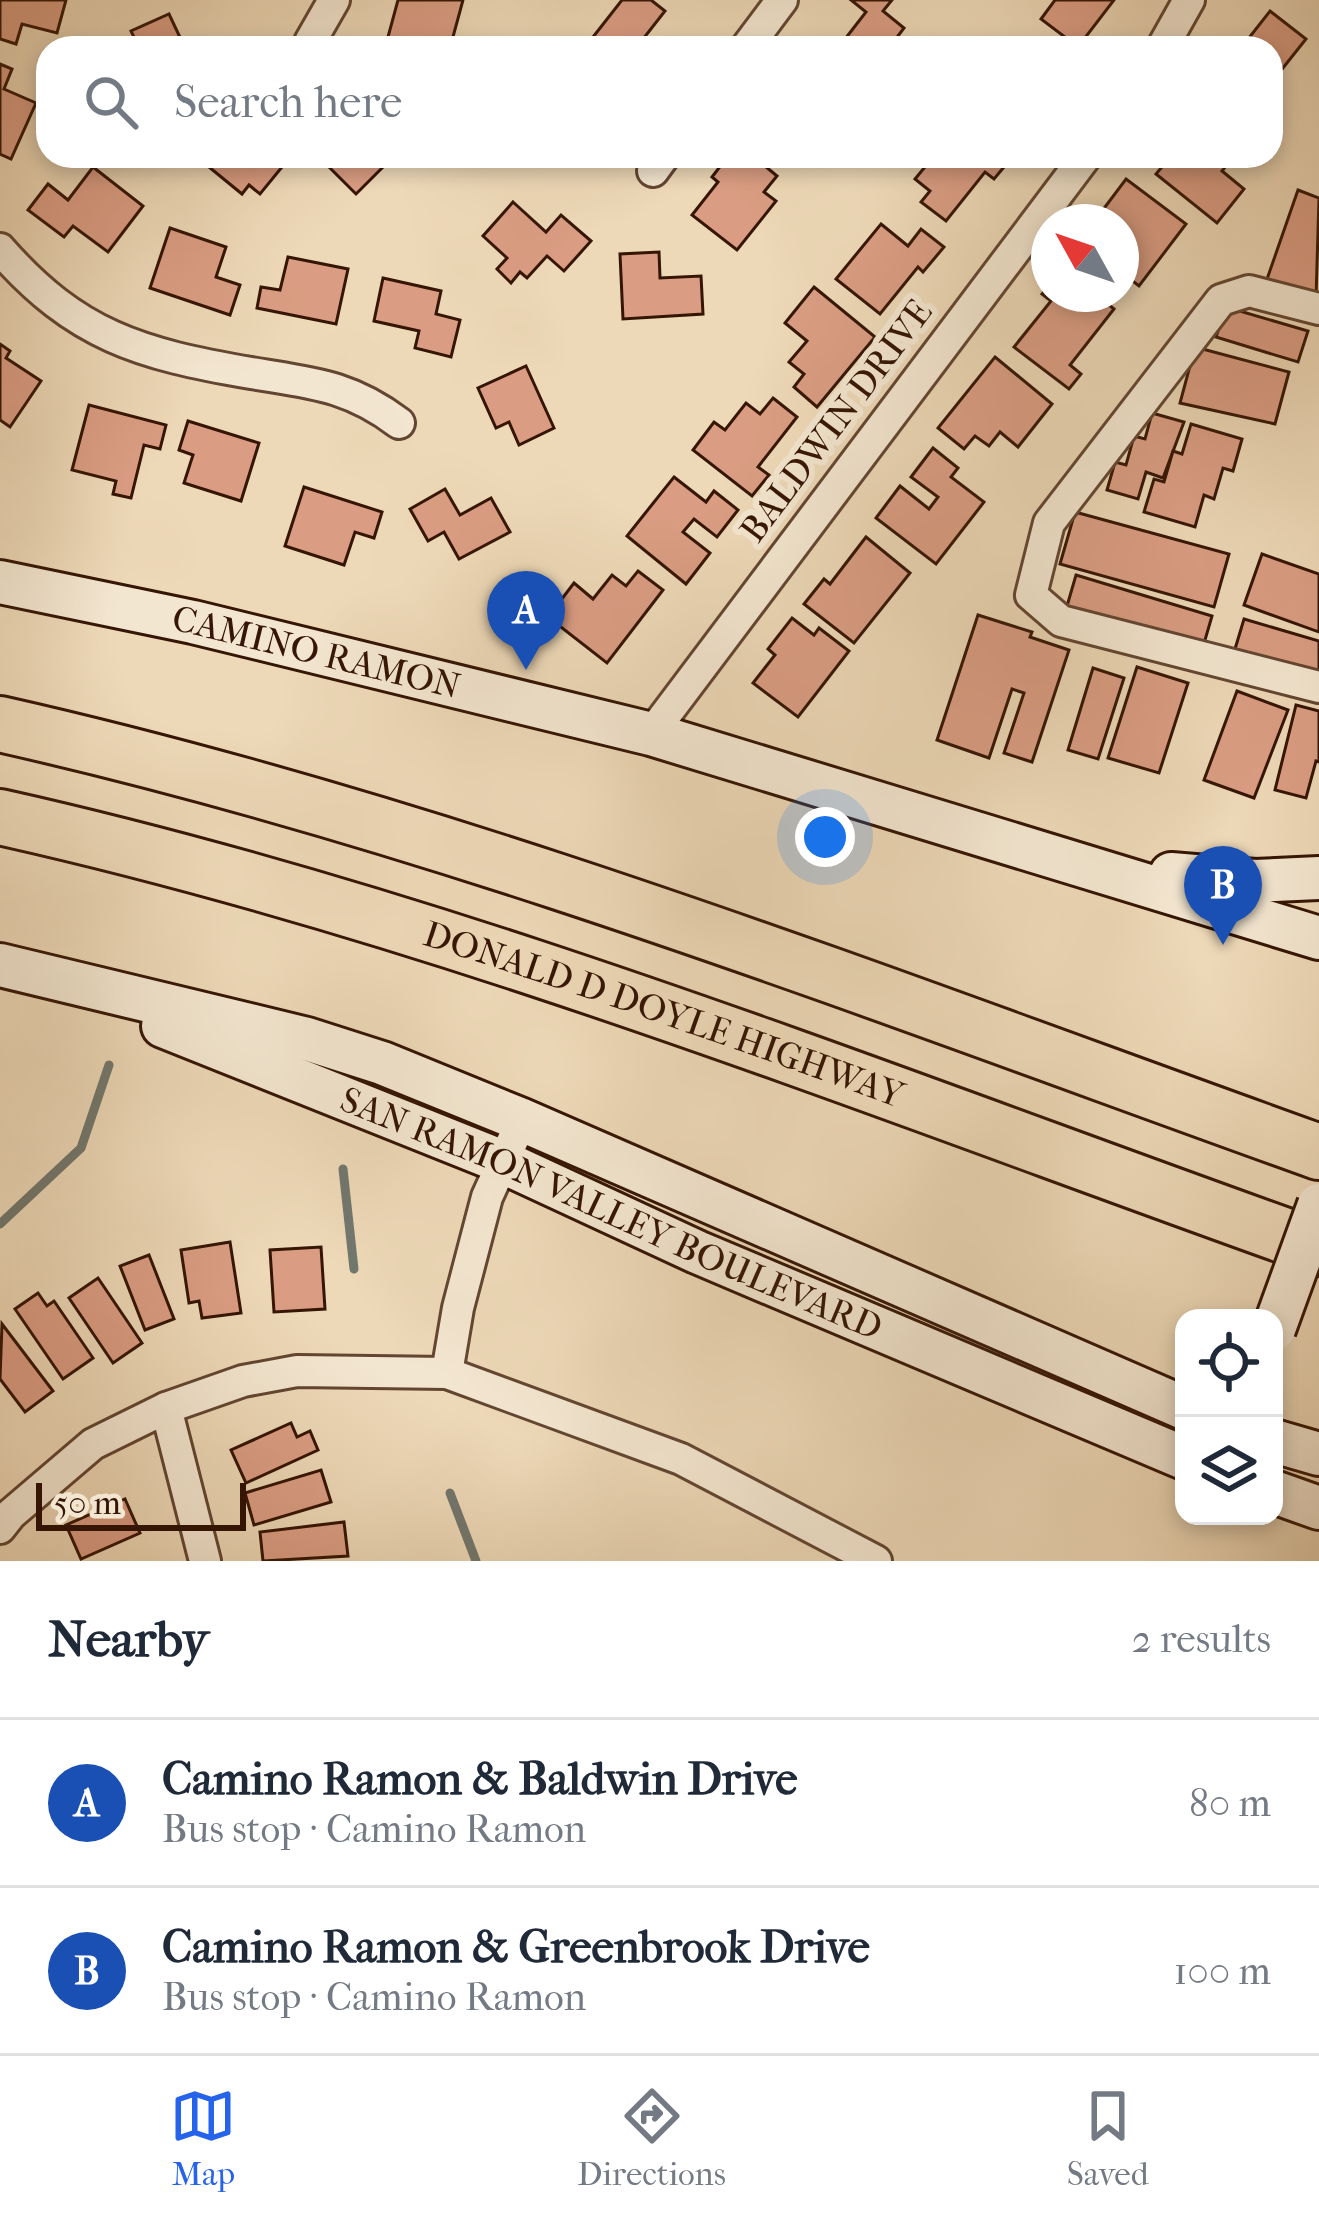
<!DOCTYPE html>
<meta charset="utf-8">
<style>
:root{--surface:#fff;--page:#f6f6f7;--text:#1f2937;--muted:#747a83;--line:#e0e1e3;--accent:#2563eb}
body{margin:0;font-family:"IM FELL French Canon",serif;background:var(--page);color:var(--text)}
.controls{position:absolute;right:36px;bottom:36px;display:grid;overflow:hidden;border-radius:24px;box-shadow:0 6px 18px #0003}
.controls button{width:108px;height:108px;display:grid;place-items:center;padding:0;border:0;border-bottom:3px solid var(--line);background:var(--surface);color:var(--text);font:60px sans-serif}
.compass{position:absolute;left:1031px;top:204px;width:108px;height:108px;border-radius:50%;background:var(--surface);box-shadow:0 6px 18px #0003;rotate:310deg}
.scale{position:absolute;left:36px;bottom:30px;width:210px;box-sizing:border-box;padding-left:12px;border:6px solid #351504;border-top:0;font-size:33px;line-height:42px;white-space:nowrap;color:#351504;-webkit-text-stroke:9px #f3e6d0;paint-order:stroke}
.you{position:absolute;left:825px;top:837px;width:42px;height:42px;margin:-30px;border:9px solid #fff;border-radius:50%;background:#1a73e8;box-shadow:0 0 0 18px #1a73e833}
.badge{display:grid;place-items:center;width:78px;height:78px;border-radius:50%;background:var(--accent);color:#fff;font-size:39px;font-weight:700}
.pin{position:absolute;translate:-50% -99px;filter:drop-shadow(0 3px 6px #0008)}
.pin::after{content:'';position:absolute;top:63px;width:42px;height:36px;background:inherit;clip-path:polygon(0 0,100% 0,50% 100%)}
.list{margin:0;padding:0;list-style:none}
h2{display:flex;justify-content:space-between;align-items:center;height:156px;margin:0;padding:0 48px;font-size:51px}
h2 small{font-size:39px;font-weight:400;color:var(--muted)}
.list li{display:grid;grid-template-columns:78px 1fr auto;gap:36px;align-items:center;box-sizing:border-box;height:168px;padding:0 48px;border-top:3px solid var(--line)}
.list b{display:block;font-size:45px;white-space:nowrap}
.list p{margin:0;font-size:39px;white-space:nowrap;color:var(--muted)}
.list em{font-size:39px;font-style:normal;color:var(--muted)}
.icon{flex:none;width:66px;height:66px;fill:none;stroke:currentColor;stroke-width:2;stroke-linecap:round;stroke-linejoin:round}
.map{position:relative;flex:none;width:1319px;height:1561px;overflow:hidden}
.search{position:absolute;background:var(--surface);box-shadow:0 6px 18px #0003;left:36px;right:36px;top:36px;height:132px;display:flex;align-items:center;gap:30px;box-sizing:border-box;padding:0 42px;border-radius:36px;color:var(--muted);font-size:45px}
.sheet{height:492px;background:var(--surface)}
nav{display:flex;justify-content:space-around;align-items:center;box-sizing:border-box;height:168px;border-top:3px solid var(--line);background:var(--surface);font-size:33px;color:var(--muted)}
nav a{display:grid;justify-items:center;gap:6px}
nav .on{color:var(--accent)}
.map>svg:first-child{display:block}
</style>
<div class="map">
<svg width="1319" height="1561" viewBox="0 0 1319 1561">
<rect width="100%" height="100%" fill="#edd8b7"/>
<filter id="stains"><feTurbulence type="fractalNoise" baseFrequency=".00167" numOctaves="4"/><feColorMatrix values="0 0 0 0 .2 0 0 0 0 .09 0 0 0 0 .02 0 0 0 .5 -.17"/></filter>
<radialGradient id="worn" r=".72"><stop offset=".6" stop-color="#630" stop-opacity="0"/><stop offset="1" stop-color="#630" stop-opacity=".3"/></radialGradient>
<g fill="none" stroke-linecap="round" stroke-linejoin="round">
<g stroke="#72776e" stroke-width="9">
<path d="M343 1169 354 1269"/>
<path d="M0 1224 81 1148 109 1065"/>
<path d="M450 1493 476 1561"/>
</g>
</g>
<g fill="#da9d83" stroke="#351504" stroke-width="3">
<path d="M0 0H66L57 33 22 24 16 44 0 39Z"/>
<path d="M398 0H463L450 48H385Z"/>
<path d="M622 0H651L665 11 636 48H607L593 37Z"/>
<path d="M851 0H892L883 11 904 28 889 48H838L866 12Z"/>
<path d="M1055 0H1114L1078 47 1041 19Z"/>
<path d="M1270 11 1306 39 1271 83V48H1241Z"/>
<path d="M169 14 185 48H139L131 31Z"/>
<path d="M0 64 12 69 4 89 36 103 11 159 0 154Z"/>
<path d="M218 156H291L260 194 249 185 242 194 209 167Z"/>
<path d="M335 156H394L356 194 327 165Z"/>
<path d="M728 156H753L777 176 764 192 776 201 737 250 692 215 718 182 712 177Z"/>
<path d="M934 156H1002L1009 161 994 179 985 172 946 221 921 202 930 191 915 179Z"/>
<path d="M1171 156H1234L1222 171 1244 189 1217 223 1156 174Z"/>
<path d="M93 167 143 206 108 252 73 226 64 237 28 210 48 184 68 200Z"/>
<path d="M1126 179 1186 224 1139 286 1121 272V235L1126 229 1102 211Z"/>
<path d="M1298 190 1319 198 1316 299 1266 282Z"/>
<path d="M513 202 546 232 561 215 591 241 564 271 547 256 527 278 520 272 511 283 497 269 507 258 483 236Z"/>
<path d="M881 224 908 246 921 229 944 247 923 272 918 267 880 314 836 279Z"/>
<path d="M170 228 226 247 216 277 240 285 230 315 150 288Z"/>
<path d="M659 252 660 278 701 276 703 314 623 319 620 254Z"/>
<path d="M288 257 348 269 336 324 257 308 261 287 280 290Z"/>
<path d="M383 278 441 291 436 314 460 320 451 357 415 348 419 331 374 321Z"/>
<path d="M1049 286V294H1096L1114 309 1070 365 1081 374 1069 389 1014 347 1051 301 1042 294Z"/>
<path d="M814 287 875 337 817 407 794 387 804 374 789 362 807 341 785 323Z"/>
<path d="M1226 307 1308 331 1298 362 1216 337Z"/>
<path d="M0 344 10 351 6 358 41 381 10 427 0 420Z"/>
<path d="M1195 347 1289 372 1275 424 1180 403Z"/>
<path d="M995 357 1052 404 1018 447 1000 432 989 446 975 436 964 449 938 428Z"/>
<path d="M526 366 554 428 519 445 509 422 496 428 478 388Z"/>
<path d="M773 398 797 417 758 467 769 475 752 496 693 450 714 422 725 430 746 403 760 414Z"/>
<path d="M89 405 166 425 160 449 144 445 131 498 113 494 116 481 72 470Z"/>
<path d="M1152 413 1184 422 1163 478 1146 472 1138 499 1107 490 1115 462 1126 465 1134 436 1145 439Z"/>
<path d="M188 421 259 443 241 501 184 483 193 455 179 450Z"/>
<path d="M1191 424 1242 439 1233 471 1223 468 1214 499 1204 495 1195 527 1144 512 1154 479 1164 482 1173 451 1182 454Z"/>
<path d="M933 448 958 468 951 477 984 502 936 564 876 518 900 486 929 509 938 497 911 477Z"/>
<path d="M674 477 706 502 714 491 738 510 717 537 694 519 683 532 710 553 686 584 627 536Z"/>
<path d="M304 487 382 512 374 538 355 532 344 565 285 546Z"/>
<path d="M445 489 460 515 491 498 510 532 459 559 444 532 428 541 410 509Z"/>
<path d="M1075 512 1229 554 1214 607 1060 564Z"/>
<path d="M866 537 910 573 854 643 804 604 824 579 830 584Z"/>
<path d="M1262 554 1319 574V632L1244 605Z"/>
<path d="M638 571 663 590 607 663 548 617 574 583 593 599 612 575 626 586Z"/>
<path d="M1076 575 1212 616 1203 647 1067 606Z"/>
<path d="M978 615 1032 632 1030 637 1069 650 1032 762 1004 753 1024 693 1012 689 989 758 937 740Z"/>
<path d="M792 618 814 635 819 628 849 651 798 717 753 683 775 655 768 649Z"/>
<path d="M1244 619 1319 641V673L1235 649Z"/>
<path d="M1137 667 1188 683 1159 773 1108 758Z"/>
<path d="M1093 668 1124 678 1098 759 1068 750Z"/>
<path d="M1237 691 1288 710 1254 798 1204 780Z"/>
<path d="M1296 705 1319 711V762L1316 761 1306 798 1275 790Z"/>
<path d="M230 1242 241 1313 202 1318 199 1301 189 1303 181 1250Z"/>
<path d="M321 1247 325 1309 274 1312 270 1250Z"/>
<path d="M149 1255 174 1319 145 1330 120 1266Z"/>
<path d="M98 1278 142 1343 113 1363 69 1298Z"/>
<path d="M38 1293 47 1306 54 1301 93 1358 63 1379 15 1309Z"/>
<path d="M2 1324 53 1391 25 1412 0 1379Z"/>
<path d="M291 1423 297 1437 310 1431 318 1450 246 1483 231 1450Z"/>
<path d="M321 1470 331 1502 254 1525 245 1493Z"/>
<path d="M125 1499 140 1533 81 1559 66 1525Z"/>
<path d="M344 1522 348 1556 263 1561 260 1532Z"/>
</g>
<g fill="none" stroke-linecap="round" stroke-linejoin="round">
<defs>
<g id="street">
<path d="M310 42 334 0"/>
<path d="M746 48 782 0"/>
<path d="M1162 48 1189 0"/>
<path d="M653 171 664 156"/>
<path d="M0 249C76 336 140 354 251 373 311 383 349 385 399 423"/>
<path d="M1319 309 1249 291 1221 300 1049 523 1031 595 1061 621 1319 687"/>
<path d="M651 734 1086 156"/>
<path d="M447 1373 458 1308 487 1197 522 1120"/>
<path d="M166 1408 205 1561"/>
<path d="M0 1528 11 1514 93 1444 166 1408 243 1381 297 1371 447 1373 681 1459 876 1561"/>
</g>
<g id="secondary">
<path id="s1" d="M0 582 193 622 651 734 1319 938"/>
<path d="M1171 874 1255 881 1319 878"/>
<path d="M0 965 307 1039 382 1063 522 1120 1184 1408"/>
<path id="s2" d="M163 1026 503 1162 697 1252 1184 1458"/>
<path d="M1274 1441 1319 1454"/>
<path d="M1274 1492 1319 1508"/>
</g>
<g id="highway">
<path d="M0 724C452 826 884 996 1319 1152"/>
<path id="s3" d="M0 817C452 918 884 1093 1319 1248"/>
</g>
</defs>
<use href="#street" stroke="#634631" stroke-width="36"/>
<use href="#secondary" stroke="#351504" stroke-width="48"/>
<use href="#highway" stroke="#351504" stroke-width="60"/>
<use href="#street" stroke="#f3e6d0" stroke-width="30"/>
<use href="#secondary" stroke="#f3e6d0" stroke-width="42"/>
<use href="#highway" stroke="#edd8b7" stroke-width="54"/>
<defs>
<path id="secondary-bridge" d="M1274 1329 1319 1205"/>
</defs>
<use href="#secondary-bridge" stroke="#351504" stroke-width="48" stroke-linecap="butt"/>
<use href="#secondary-bridge" stroke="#f3e6d0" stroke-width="42"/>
</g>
<g text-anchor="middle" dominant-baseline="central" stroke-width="12" stroke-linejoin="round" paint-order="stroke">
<g font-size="36" fill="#351504" stroke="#f3e6d0">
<text transform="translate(836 421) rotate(-53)">BALDWIN DRIVE</text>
<text stroke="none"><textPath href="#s1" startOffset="324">CAMINO RAMON</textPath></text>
<text stroke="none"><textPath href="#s3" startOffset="693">DONALD D DOYLE HIGHWAY</textPath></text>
<text stroke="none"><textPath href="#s2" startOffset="486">SAN RAMON VALLEY BOULEVARD</textPath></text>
</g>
</g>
<rect width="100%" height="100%" filter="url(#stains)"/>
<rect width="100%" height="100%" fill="url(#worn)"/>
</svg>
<div class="controls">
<button><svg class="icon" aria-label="locate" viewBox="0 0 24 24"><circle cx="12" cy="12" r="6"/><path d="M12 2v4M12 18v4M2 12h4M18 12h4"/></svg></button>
<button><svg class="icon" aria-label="layers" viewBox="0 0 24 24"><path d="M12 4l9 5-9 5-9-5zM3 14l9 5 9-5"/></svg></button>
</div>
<svg class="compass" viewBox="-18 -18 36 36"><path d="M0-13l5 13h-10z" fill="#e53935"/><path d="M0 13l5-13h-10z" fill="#747a83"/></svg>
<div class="scale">50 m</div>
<div class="you"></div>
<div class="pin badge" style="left:526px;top:670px;background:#1a4fb4">A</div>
<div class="pin badge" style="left:1223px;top:945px;background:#1a4fb4">B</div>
<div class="search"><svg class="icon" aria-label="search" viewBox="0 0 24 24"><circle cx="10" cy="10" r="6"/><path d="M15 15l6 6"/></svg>Search here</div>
</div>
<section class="sheet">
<h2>Nearby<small>2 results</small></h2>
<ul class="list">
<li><span class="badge" style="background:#1a4fb4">A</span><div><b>Camino Ramon &amp; Baldwin Drive</b><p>Bus stop · Camino Ramon</p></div><em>80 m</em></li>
<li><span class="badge" style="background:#1a4fb4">B</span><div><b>Camino Ramon &amp; Greenbrook Drive</b><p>Bus stop · Camino Ramon</p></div><em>100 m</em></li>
</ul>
</section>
<nav>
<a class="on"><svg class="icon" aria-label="map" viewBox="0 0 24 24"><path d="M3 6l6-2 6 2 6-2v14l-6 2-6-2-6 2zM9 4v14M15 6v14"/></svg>Map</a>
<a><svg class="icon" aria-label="directions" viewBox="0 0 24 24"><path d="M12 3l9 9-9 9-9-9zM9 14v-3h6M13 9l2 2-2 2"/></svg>Directions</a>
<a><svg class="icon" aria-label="saved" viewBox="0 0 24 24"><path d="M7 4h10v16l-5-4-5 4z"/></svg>Saved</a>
</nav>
